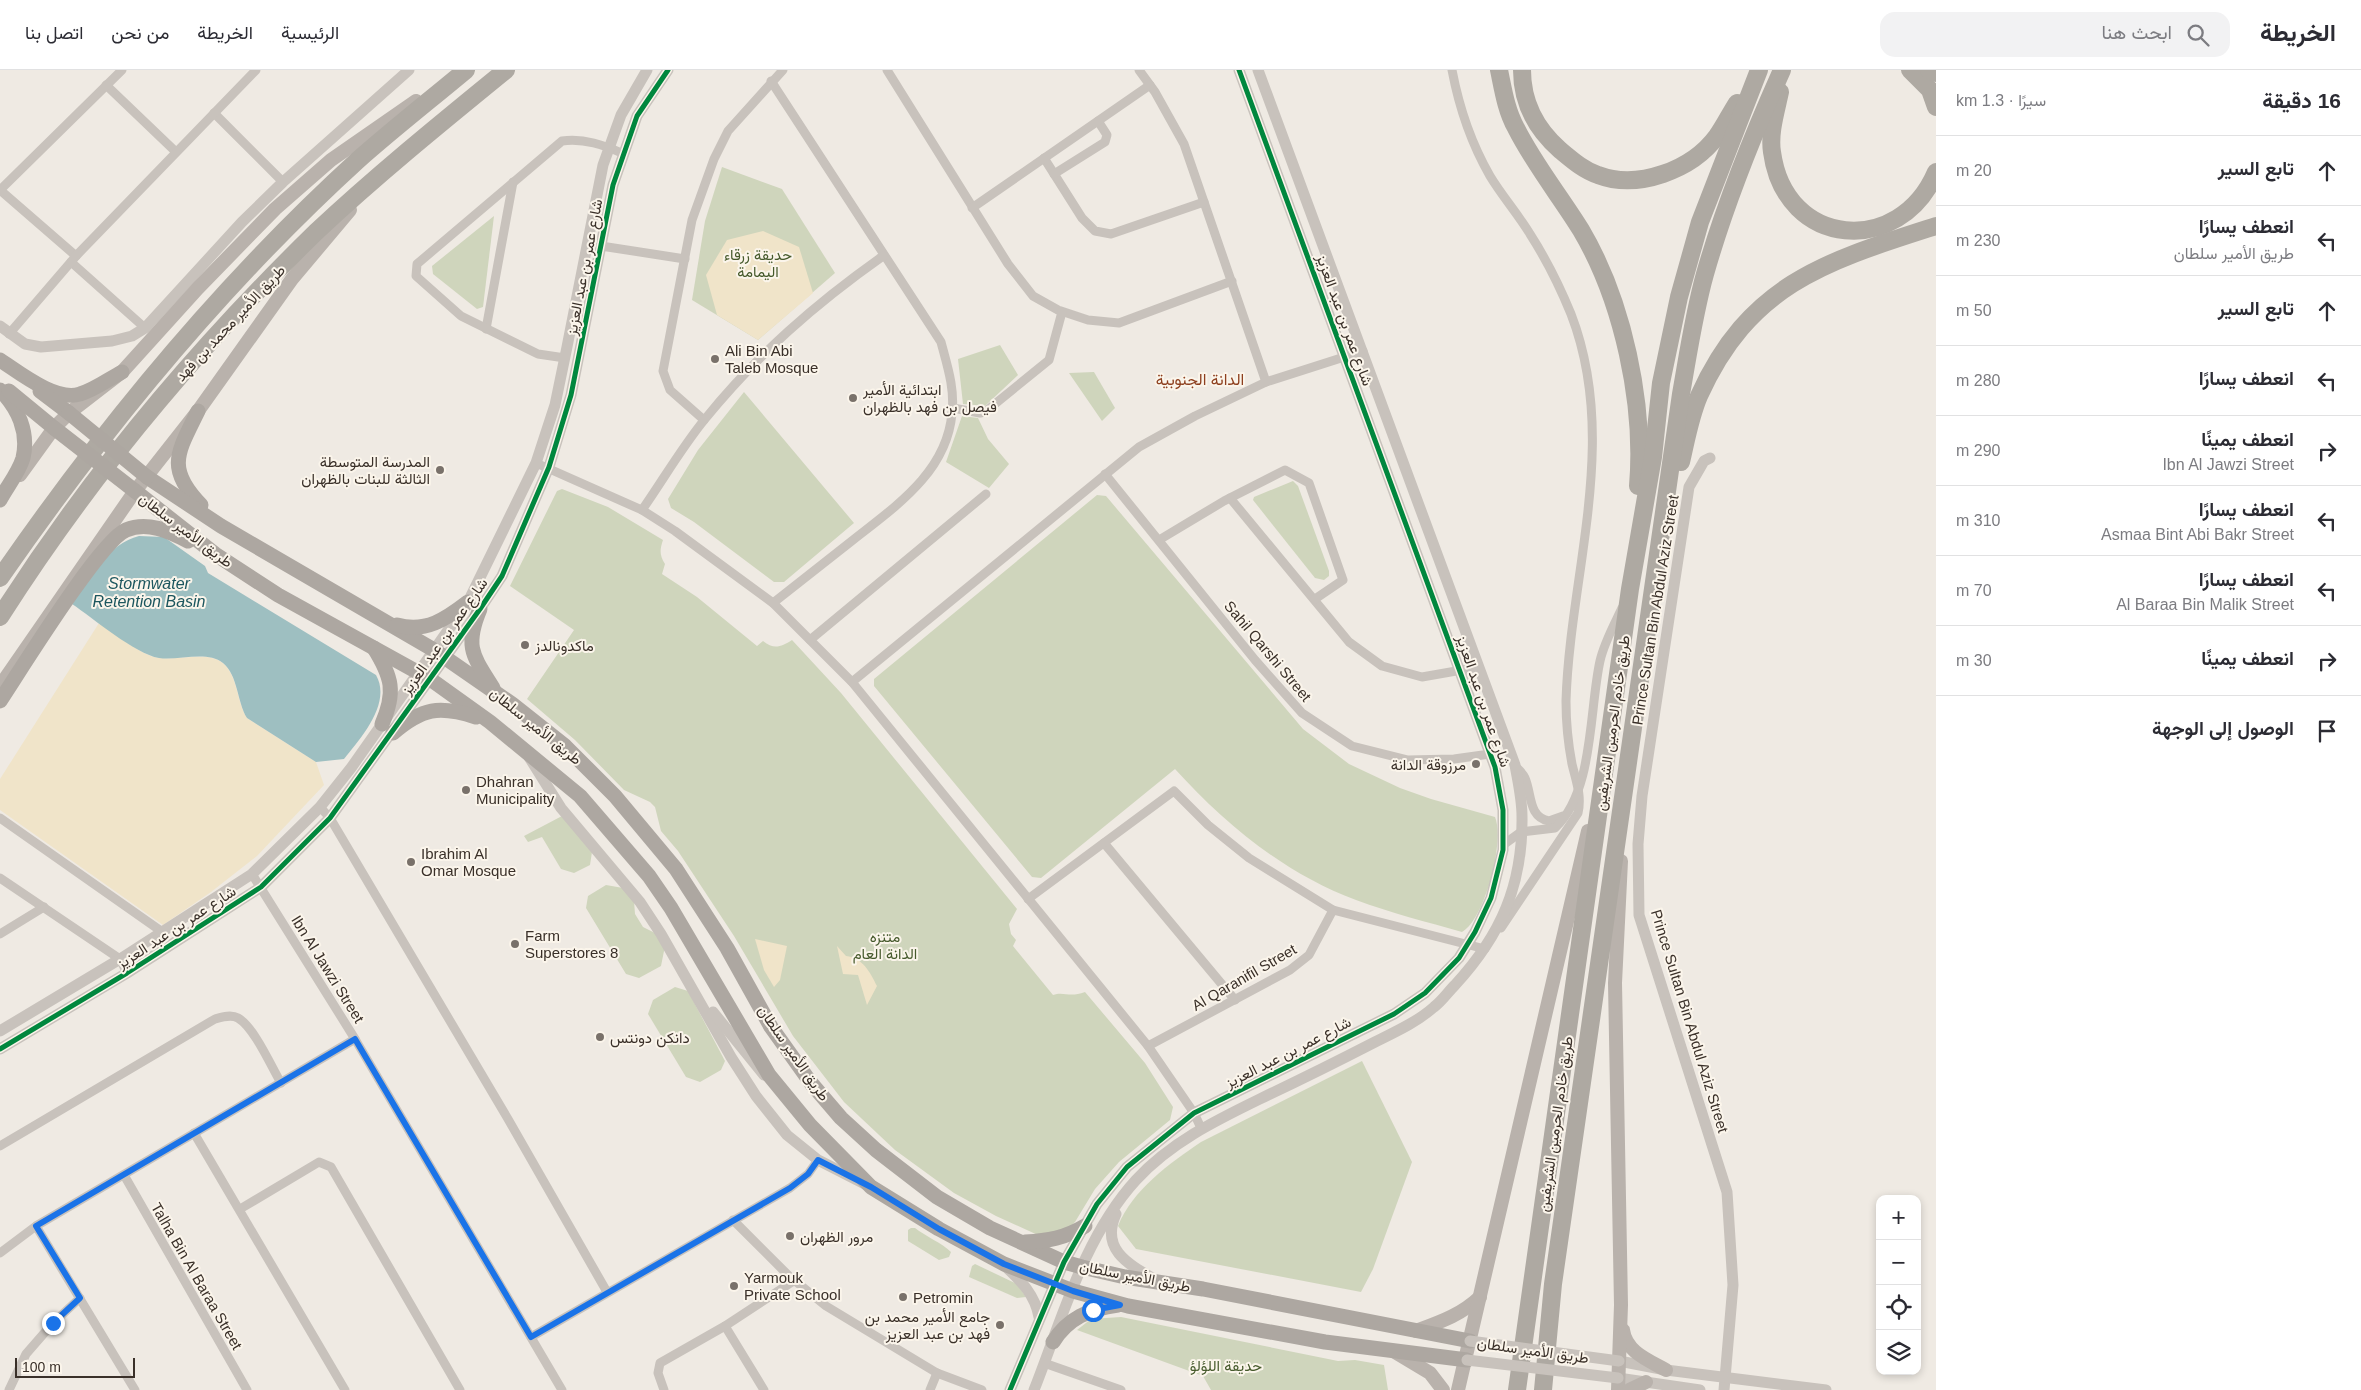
<!DOCTYPE html>
<html lang="ar">
<meta charset="utf-8">
<style>
:root{--surface:#fff;--page:#f2f2f3;--text:#2b2b33;--muted:#7c7c81;--line:#e1e1e2}
body{margin:0;font-family:Arial,Vazirmatn,sans-serif;background:var(--page);color:var(--text);direction:rtl}
.controls{position:absolute;right:15px;bottom:15px;display:grid;overflow:hidden;border-radius:10px;box-shadow:0 2px 8px #0003}
.controls button{width:45px;height:45px;display:grid;place-items:center;padding:0;border:0;border-bottom:1px solid var(--line);background:var(--surface);color:var(--text);font:25px sans-serif}
.scale{position:absolute;left:15px;bottom:12px;width:120px;box-sizing:border-box;padding-left:5px;border:2px solid #3a3029;border-top:0;font-size:14px;line-height:18px;white-space:nowrap;color:#3a3029;-webkit-text-stroke:4px #fbf5eb;paint-order:stroke}
.stop{position:absolute;width:15px;height:15px;margin:-11px;border:4px solid #1a73e8;border-radius:50%;background:#fff}
.stop.end{background:#1a73e8;border-color:#fff;box-shadow:0 1px 5px #0008}
.list{margin:0;padding:0;list-style:none}
h2{display:flex;justify-content:space-between;align-items:center;height:65px;margin:0;padding:0 20px;font-size:21px}
h2 small{font-size:16px;font-weight:400;color:var(--muted)}
.list li{display:grid;grid-template-columns:32px 1fr auto;gap:15px;align-items:center;box-sizing:border-box;height:70px;padding:0 20px;border-top:1px solid var(--line)}
.list b{display:block;font-size:19px;white-space:nowrap}
.list p{margin:0;font-size:16px;white-space:nowrap;color:var(--muted)}
.list em{font-size:16px;font-style:normal;color:var(--muted)}
.icon{flex:none;width:28px;height:28px;fill:none;stroke:currentColor;stroke-width:2;stroke-linecap:round;stroke-linejoin:round}
.map{position:relative;flex:none;width:1936px;height:1320px;overflow:hidden;direction:ltr}
header{display:flex;align-items:center;gap:30px;box-sizing:border-box;height:70px;padding:0 25px;background:var(--surface);border-bottom:1px solid var(--line)}
header strong{font-size:24px}
nav{display:flex;gap:28px;margin-inline-start:auto;font-size:18px}
.search{width:350px;height:45px;background:var(--page);display:flex;align-items:center;gap:12px;box-sizing:border-box;padding:0 18px;border-radius:15px;color:var(--muted);font-size:19px}
main{display:flex}
aside{flex:1;background:var(--surface)}
.map>svg:first-child{display:block}
</style>
<header>
<strong>الخريطة</strong>
<div class="search"><svg class="icon" aria-label="search" viewBox="0 0 24 24"><circle cx="10" cy="10" r="6"/><path d="M15 15l6 6"/></svg>ابحث هنا</div>
<nav><a>الرئيسية</a><a>الخريطة</a><a>من نحن</a><a>اتصل بنا</a></nav>
</header>
<main>
<aside>
<h2>16 دقيقة<small>سيرًا · 1.3 km</small></h2>
<ul class="list">
<li><svg class="icon" aria-label="ahead" viewBox="0 0 24 24"><path d="M12 20V5M6 11l6-6 6 6"/></svg><div><b>تابع السير</b></div><em>20 m</em></li>
<li><svg class="icon" aria-label="left" viewBox="0 0 24 24"><path d="M17 20v-9H6M10 6l-5 5 5 5"/></svg><div><b>انعطف يسارًا</b><p>طريق الأمير سلطان</p></div><em>230 m</em></li>
<li><svg class="icon" aria-label="ahead" viewBox="0 0 24 24"><path d="M12 20V5M6 11l6-6 6 6"/></svg><div><b>تابع السير</b></div><em>50 m</em></li>
<li><svg class="icon" aria-label="left" viewBox="0 0 24 24"><path d="M17 20v-9H6M10 6l-5 5 5 5"/></svg><div><b>انعطف يسارًا</b></div><em>280 m</em></li>
<li><svg class="icon" aria-label="right" viewBox="0 0 24 24"><path d="M7 20v-9h11M14 6l5 5-5 5"/></svg><div><b>انعطف يمينًا</b><p>Ibn Al Jawzi Street</p></div><em>290 m</em></li>
<li><svg class="icon" aria-label="left" viewBox="0 0 24 24"><path d="M17 20v-9H6M10 6l-5 5 5 5"/></svg><div><b>انعطف يسارًا</b><p>Asmaa Bint Abi Bakr Street</p></div><em>310 m</em></li>
<li><svg class="icon" aria-label="left" viewBox="0 0 24 24"><path d="M17 20v-9H6M10 6l-5 5 5 5"/></svg><div><b>انعطف يسارًا</b><p>Al Baraa Bin Malik Street</p></div><em>70 m</em></li>
<li><svg class="icon" aria-label="right" viewBox="0 0 24 24"><path d="M7 20v-9h11M14 6l5 5-5 5"/></svg><div><b>انعطف يمينًا</b></div><em>30 m</em></li>
<li><svg class="icon" aria-label="arrive" viewBox="0 0 24 24"><path d="M6 21V4h12l-3 4 3 4H6"/></svg><div><b>الوصول إلى الوجهة</b></div></li>
</ul>
</aside>
<div class="map">
<svg width="1936" height="1320" viewBox="0 0 1936 1320">
<rect width="100%" height="100%" fill="#efeae3"/>
<g fill="#cfd5bc">
<path d="M722 97 782 119 835 203 758 270 692 230 705 151Z"/>
<path d="M494 146 483 237 477 239 433 204 432 196Z"/>
<path d="M1000 275 1018 305 985 336 963 334 958 289Z"/>
<path d="M1094 302 1115 338 1102 351 1069 303Z"/>
<path d="M744 322 854 453 784 512H774L694 452 671 438 668 429 698 380Z"/>
<path d="M962 346 978 348 988 369 1009 394 989 418 946 392Z"/>
<path d="M1293 411 1298 416 1329 501V506L1324 510 1315 508 1253 430 1254 427Z"/>
<path d="M562 419 608 437 663 470C660 479 659 485 665 494L662 504 697 527 757 576 763 571C774 580 781 577 792 570L841 623 1017 839 1009 854 1011 864 1016 870 1013 876 1053 925C1064 921 1069 928 1085 922L1145 993 1173 1037 1170 1050 1119 1092 1095 1119 1075 1152 1068 1159 1040 1166 996 1146 954 1123 895 1080 844 1032 793 966 734 866 678 781 661 761 655 737 650 732 624 720 575 670 527 629 574 560 510 516 557 421Z"/>
<path d="M1097 425 1106 426 1303 659 1349 694 1400 718 1431 729 1495 747C1505 771 1485 849 1462 862 1427 852 1391 843 1356 830 1285 804 1225 754 1175 699L1041 808 1032 807 874 616V609Z"/>
<path d="M562 746 592 782 590 795 574 803 561 799 542 767 528 772 524 766Z"/>
<path d="M606 815 623 818 634 831 635 844 643 857 655 863 665 876 661 896 639 908 626 904 586 838 588 826Z"/>
<path d="M675 917 688 921 725 991 721 1000 700 1012 686 1007 648 944 653 930Z"/>
<path d="M1362 991 1412 1092 1373 1199 1361 1222 1136 1179 1118 1156C1132 1120 1170 1093 1201 1072Z"/>
<path d="M911 1158H915C925 1166 942 1173 951 1182L949 1187 939 1190 908 1171V1160Z"/>
<path d="M975 1194 1017 1214 1026 1227 1017 1228 969 1207 972 1196Z"/>
<path d="M1121 1247 1338 1291 1355 1290 1384 1295 1388 1320H1211L1203 1306 1077 1260 1091 1249Z"/>
</g>
<g fill="#f0e4c9">
<path d="M763 161 799 177 813 223 758 270 717 245 706 205 727 170Z"/>
<path d="M99 553C114 563 135 580 151 586 173 594 209 578 225 595 238 609 237 632 247 648L316 692 324 715 257 786 211 822 163 855 0 740V709Z"/>
<path d="M755 869 787 876 780 910 774 917 764 900Z"/>
<path d="M837 876 846 886C863 888 870 902 877 916L867 935 858 905 843 904Z"/>
</g>
<path fill="#9ebfc1" d="M139 466 164 467 205 496 208 503 376 605C392 633 361 668 344 689L316 692 247 648C237 632 238 605 223 593 207 580 178 591 159 588 135 584 93 548 72 534 88 509 109 473 139 466Z"/>
<g fill="none" stroke-linecap="round" stroke-linejoin="round">
<g stroke="#c8c2bc" stroke-width="9">
<path d="M887 0 1008 194 1033 226 1058 240 1088 250 1119 253 1232 211"/>
<path d="M1139 0 1155 22 1184 74 1266 312"/>
<path d="M1452 0C1459 37 1471 73 1490 106 1502 126 1518 144 1530 164 1546 189 1560 217 1571 244 1620 371 1570 503 1566 631 1566 652 1568 673 1572 694 1576 711 1582 726 1578 743L1501 858"/>
<path d="M771 11 941 272C947 295 955 318 952 343 947 402 896 436 853 470 826 491 800 512 773 533"/>
<path d="M106 15 176 82"/>
<path d="M214 43 283 112"/>
<path d="M1044 88 1082 148 1095 161 1111 164 1204 132"/>
<path d="M1054 104 1105 72 1107 65 1098 51"/>
<path d="M0 120 122 0"/>
<path d="M0 120 76 186"/>
<path d="M972 138 1150 15"/>
<path d="M601 176 685 189"/>
<path d="M71 192 145 258"/>
<path d="M486 259 513 112"/>
<path d="M9 264 76 186 256 0"/>
<path d="M565 288 538 284 461 246 416 206 417 194 562 71C584 68 604 75 624 84"/>
<path d="M953 338 980 343 985 342 1049 290 1062 242"/>
<path d="M704 350 670 320 663 301 692 150 714 89 728 61 783 0"/>
<path d="M536 393 642 440 675 461 773 533 852 612 1148 976 1194 1043 1201 1058"/>
<path d="M1105 404 1255 590 1302 643 1352 676 1408 690 1454 689 1490 684"/>
<path d="M1230 428 1349 572 1382 596 1422 607 1479 597"/>
<path d="M642 440C663 410 682 377 705 349 758 284 815 234 883 186"/>
<path d="M1159 470 1224 431 1285 400 1309 413 1343 510 1315 529"/>
<path d="M810 570 986 424"/>
<path d="M852 612 1139 377 1195 346 1266 312 1363 281"/>
<path d="M1515 696C1519 700 1523 703 1525 708 1532 724 1528 747 1549 751L1563 746"/>
<path d="M320 737 330 748 508 1049 607 1222"/>
<path d="M0 748 161 861"/>
<path d="M1104 773 1235 930"/>
<path d="M1503 775 1521 762 1555 758C1594 722 1589 640 1600 591 1604 573 1614 555 1622 538"/>
<path d="M252 804 355 969 562 1320"/>
<path d="M0 808 120 889 127 903"/>
<path d="M1028 829 1174 721 1208 755 1249 788 1333 840 1485 879"/>
<path d="M0 864 44 837"/>
<path d="M1148 976 1290 900 1309 885 1333 840"/>
<path d="M194 1063 345 1320"/>
<path d="M0 1076 215 949C222 947 231 944 238 948 254 957 271 996 281 1013"/>
<path d="M124 1105 247 1320"/>
<path d="M240 1139 319 1092 331 1097 460 1320"/>
<path d="M733 1150 789 1206 826 1236 937 1303 982 1320"/>
<path d="M36 1156 135 1320"/>
<path d="M0 1183 36 1156 355 969"/>
<path d="M725 1256 764 1320"/>
<path d="M531 1267 790 1118 808 1104 818 1090"/>
<path d="M1044 1293 1121 1320"/>
<path d="M9 1320 26 1284 53 1253 80 1228"/>
<path d="M664 1320 658 1303 660 1293 725 1256 795 1210"/>
<path d="M930 1320 937 1303"/>
</g>
<g stroke="#c8c2bc" stroke-width="11">
<path d="M0 256 25 274 41 277 112 271 132 266 145 258 242 152 283 112 409 0"/>
<path d="M1710 388 1704 391 1689 417 1642 726 1638 774 1639 845 1727 1122 1733 1215 1724 1320"/>
<path d="M529 687 561 738 640 832 661 864 731 987 756 1026 787 1065 818 1090 865 1114"/>
<path d="M713 942 764 1005"/>
<path d="M0 961 120 889 252 804 320 737 351 698 468 532 536 393 555 335 567 277 603 95 621 45 647 0"/>
<path d="M0 979 127 903 261 817 330 748 480 539 502 506 549 397 571 325 613 115 637 46 668 0"/>
<path d="M1116 1144C1100 1179 1128 1194 1154 1209"/>
<path d="M1006 1197C1022 1212 1035 1225 1039 1247"/>
<path d="M1619 1291 1666 1300 1826 1320"/>
<path d="M1618 1308 1700 1320"/>
<path d="M1010 1320 1064 1192 1097 1134 1127 1097 1194 1043 1394 944 1425 923 1459 888 1475 862 1491 828 1503 780V740L1495 697 1239 0"/>
<path d="M1034 1320C1062 1249 1084 1167 1136 1110 1173 1070 1221 1048 1268 1025 1304 1008 1340 990 1375 972 1395 962 1417 952 1434 937 1442 931 1448 922 1455 915 1501 865 1523 815 1522 746 1522 729 1518 712 1515 695L1258 0"/>
</g>
<g stroke="#b9b2ac" stroke-width="14">
<path d="M20 405 54 358 69 343 122 302 198 218 275 139 331 90 416 31"/>
<path d="M0 616 135 421 198 341 292 209 350 140"/>
<path d="M1623 1260C1626 1282 1648 1290 1666 1300"/>
<path d="M1416 1261C1440 1252 1461 1245 1480 1227"/>
<path d="M1395 1282 1430 1303 1443 1320"/>
<path d="M1458 1320 1588 761"/>
<path d="M1618 1320 1621 1235 1615 913 1621 791"/>
<path d="M1629 1320 1646 1312"/>
</g>
<g stroke="#ada7a1" stroke-width="15">
<path d="M0 290C20 303 56 332 80 324 94 320 109 309 122 302"/>
<path d="M0 320C18 338 29 362 23 388 19 402 7 417 0 430"/>
<path d="M9 321 54 358"/>
<path d="M40 321 69 343"/>
<path d="M198 341C178 382 165 398 201 435"/>
<path d="M147 407 221 456 434 580 512 634 565 676 615 726 676 799 727 878 771 957 811 1013 841 1048 876 1080 937 1127 990 1158 1064 1192 1082 1197 1125 1207 1203 1219 1470 1271"/>
<path d="M135 421 215 484 278 525 430 609 490 652 580 726 649 806 671 838 769 1005 810 1055 871 1117 939 1159 1004 1194 1073 1221 1128 1236 1325 1272 1467 1290"/>
<path d="M480 539C464 577 473 586 493 618"/>
<path d="M397 555C426 563 446 549 468 532"/>
<path d="M374 578C392 607 396 622 382 654"/>
<path d="M0 631C20 601 100 471 126 460 147 451 169 461 188 471"/>
<path d="M393 663C422 638 439 635 476 647"/>
<path d="M1025 1172C1048 1171 1065 1168 1085 1156"/>
<path d="M1053 1272C1068 1248 1089 1239 1118 1235"/>
</g>
<g stroke="#aea9a2" stroke-width="18">
<path d="M1499 0C1503 19 1506 40 1516 58 1534 94 1560 126 1581 160 1623 231 1645 334 1638 416"/>
<path d="M1522 0C1522 32 1536 59 1560 80 1571 89 1583 100 1598 105 1638 120 1692 100 1717 66 1724 56 1730 44 1737 33"/>
<path d="M1910 0 1930 20 1936 37"/>
<path d="M1929 0 1936 3"/>
<path d="M1780 22C1776 41 1769 63 1772 82 1785 179 1900 187 1936 102"/>
<path d="M1681 392C1686 371 1690 347 1699 326 1750 213 1827 191 1936 156"/>
<path d="M0 508C105 356 222 214 358 90 393 59 430 30 466 0"/>
<path d="M0 547C89 407 197 278 316 162 377 105 441 53 506 0"/>
<path d="M1517 1320 1630 519 1653 387 1661 313 1679 227 1700 152 1759 0"/>
<path d="M1543 1320 1553 1214 1681 324C1688 285 1694 243 1705 204 1725 134 1752 67 1782 0"/>
</g>
<g stroke="#c8c2bc" stroke-width="11">
<path d="M1470 1271 1619 1291"/>
<path d="M1467 1290 1618 1308"/>
</g>
<g stroke="#ada7a1" stroke-width="15">
<path d="M69 343 147 407"/>
<path d="M54 358 135 421"/>
</g>
<defs>
<g id="cycleway">
<path d="M0 979 127 903 261 817 330 748 480 539 502 506 549 397 571 325 613 115 637 46 668 0"/>
<path d="M1010 1320 1064 1192 1097 1134 1127 1097 1194 1043 1394 944 1425 923 1459 888 1475 862 1491 828 1503 780V740L1495 697 1239 0"/>
</g>
</defs>
<use href="#cycleway" stroke="#fbf5eb" stroke-width="8"/>
<use href="#cycleway" stroke="#00873e" stroke-width="5"/>
</g>
<g fill="none" stroke-linecap="round" stroke-linejoin="round">
<path stroke="#1a73e8" stroke-width="6" d="M53 1253 80 1228 36 1156 355 969 531 1267 790 1118 808 1104 818 1090 871 1117 939 1159 1004 1194 1073 1221 1120 1235 1093 1240"/>
</g>
<g fill="#79716a" stroke="#fbf5eb" stroke-width="2">
<circle cx="715" cy="289" r="5"/>
<circle cx="853" cy="328" r="5"/>
<circle cx="440" cy="400" r="5"/>
<circle cx="525" cy="575" r="5"/>
<circle cx="1476" cy="694" r="5"/>
<circle cx="466" cy="720" r="5"/>
<circle cx="411" cy="792" r="5"/>
<circle cx="515" cy="874" r="5"/>
<circle cx="600" cy="967" r="5"/>
<circle cx="790" cy="1166" r="5"/>
<circle cx="734" cy="1216" r="5"/>
<circle cx="903" cy="1227" r="5"/>
<circle cx="1000" cy="1255" r="5"/>
</g>
<g text-anchor="middle" dominant-baseline="central" stroke-width="4" stroke-linejoin="round" paint-order="stroke">
<g font-size="15" fill="#465a2c" stroke="#fbf5eb">
<text x="758" y="184">حديقة زرقاء<tspan x="758" dy="17">اليمامة</tspan></text>
<text x="885" y="866">متنزه<tspan x="885" dy="17">الدانة العام</tspan></text>
<text x="1226" y="1295">حديقة اللؤلؤ</text>
</g>
<g font-size="15" fill="#3a3029" stroke="#fbf5eb">
<text transform="translate(584 197) rotate(-79)">شارع عمر بن عبد العزيز</text>
<text transform="translate(1345 250) rotate(70)">شارع عمر بن عبد العزيز</text>
<text transform="translate(230 253) rotate(-47)">طريق الأمير محمد بن فهد</text>
<text transform="translate(186 460) rotate(37)">طريق الأمير سلطان</text>
<text transform="translate(1655 540) rotate(-81)">Prince Sultan Bin Abdul Aziz Street</text>
<text transform="translate(444 566) rotate(-55)">شارع عمر بن عبد العزيز</text>
<text transform="translate(1268 581) rotate(50)">Sahil Qarshi Street</text>
<text transform="translate(1484 631) rotate(71)">شارع عمر بن عبد العزيز</text>
<text transform="translate(1612 653) rotate(-82)">طريق خادم الحرمين الشريفين</text>
<text transform="translate(536 656) rotate(39)">طريق الأمير سلطان</text>
<text transform="translate(176 857) rotate(-33)">شارع عمر بن عبد العزيز</text>
<text transform="translate(328 899) rotate(58)">Ibn Al Jawzi Street</text>
<text transform="translate(1244 907) rotate(-30)">Al Qaranifil Street</text>
<text transform="translate(1690 951) rotate(73)">Prince Sultan Bin Abdul Aziz Street</text>
<text transform="translate(1288 982) rotate(-27)">شارع عمر بن عبد العزيز</text>
<text transform="translate(794 983) rotate(55)">طريق الأمير سلطان</text>
<text transform="translate(1555 1054) rotate(-82)">طريق خادم الحرمين الشريفين</text>
<text transform="translate(197 1206) rotate(60)">Talha Bin Al Baraa Street</text>
<text transform="translate(1135 1206) rotate(11)">طريق الأمير سلطان</text>
<text transform="translate(1533 1280) rotate(8)">طريق الأمير سلطان</text>
</g>
<g font-size="15" fill="#3a3029" stroke="#fbf5eb" text-anchor="start">
<text x="725" y="280">Ali Bin Abi<tspan x="725" dy="17">Taleb Mosque</tspan></text>
<text x="863" y="319">ابتدائية الأمير<tspan x="863" dy="17">فيصل بن فهد بالظهران</tspan></text>
<text x="430" y="391" text-anchor="end">المدرسة المتوسطة<tspan x="430" dy="17">الثالثة للبنات بالظهران</tspan></text>
<text x="535" y="575">ماكدونالدز</text>
<text x="1466" y="694" text-anchor="end">مرزوقة الدانة</text>
<text x="476" y="711">Dhahran<tspan x="476" dy="17">Municipality</tspan></text>
<text x="421" y="783">Ibrahim Al<tspan x="421" dy="17">Omar Mosque</tspan></text>
<text x="525" y="865">Farm<tspan x="525" dy="17">Superstores 8</tspan></text>
<text x="610" y="967">دانكن دونتس</text>
<text x="800" y="1166">مرور الظهران</text>
<text x="744" y="1207">Yarmouk<tspan x="744" dy="17">Private School</tspan></text>
<text x="913" y="1227">Petromin</text>
<text x="990" y="1246" text-anchor="end">جامع الأمير محمد بن<tspan x="990" dy="17">فهد بن عبد العزيز</tspan></text>
</g>
<g font-size="16" fill="#8d3f1e" stroke="#fbf5eb">
<text x="1200" y="309">الدانة الجنوبية</text>
</g>
<g font-size="16" font-style="italic" fill="#1c565e" stroke="#fbf5eb">
<text x="149" y="513">Stormwater<tspan x="149" dy="18">Retention Basin</tspan></text>
</g>
</g>
</svg>
<div class="controls">
<button>+</button>
<button>−</button>
<button><svg class="icon" aria-label="locate" viewBox="0 0 24 24"><circle cx="12" cy="12" r="6"/><path d="M12 2v4M12 18v4M2 12h4M18 12h4"/></svg></button>
<button><svg class="icon" aria-label="layers" viewBox="0 0 24 24"><path d="M12 4l9 5-9 5-9-5zM3 14l9 5 9-5"/></svg></button>
</div>
<div class="scale">100 m</div>
<div class="stop" style="left:1093px;top:1240px"></div>
<div class="stop end" style="left:53px;top:1253px"></div>
</div>
</main>
